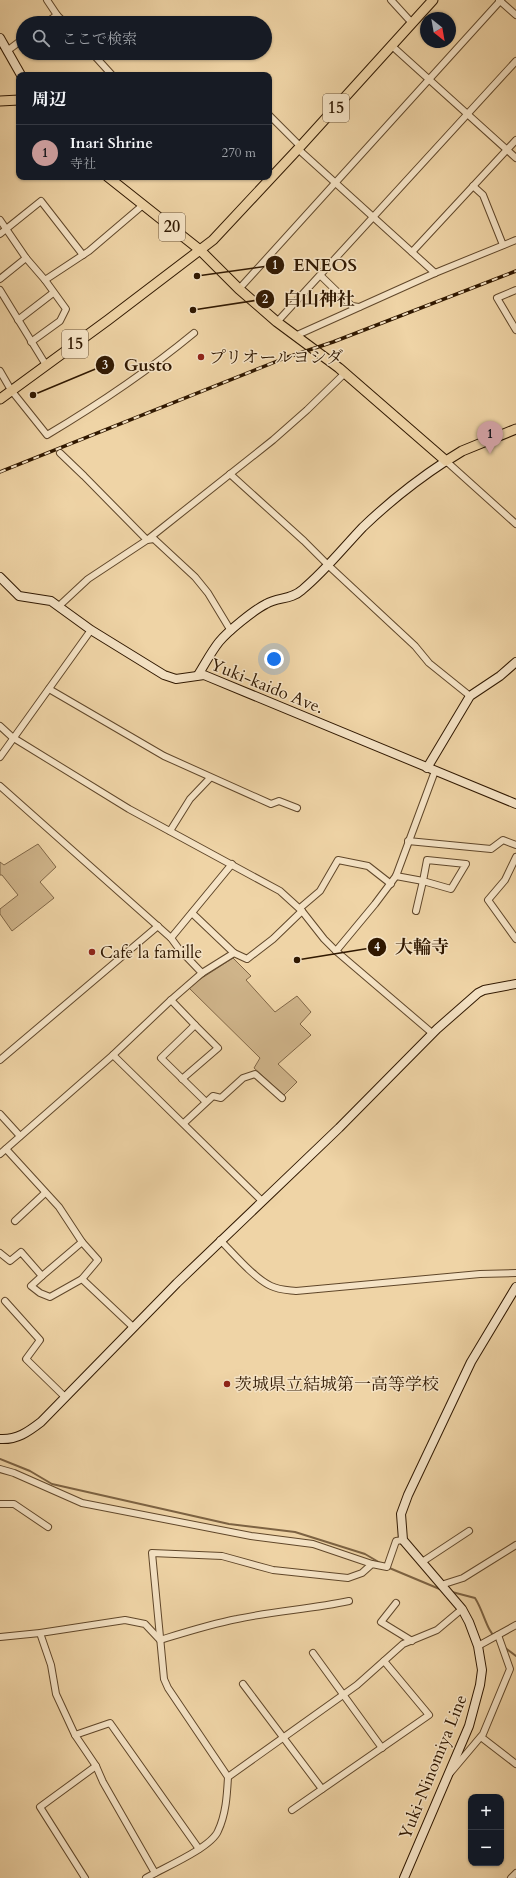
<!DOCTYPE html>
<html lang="ja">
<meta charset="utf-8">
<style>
:root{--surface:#171b24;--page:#242831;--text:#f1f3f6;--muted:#9ea1a6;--line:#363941;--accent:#c59692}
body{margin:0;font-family:Cardo,"Noto Serif JP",serif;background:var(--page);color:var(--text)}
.controls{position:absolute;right:12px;bottom:12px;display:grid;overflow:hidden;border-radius:8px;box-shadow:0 1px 3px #0004}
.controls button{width:36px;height:36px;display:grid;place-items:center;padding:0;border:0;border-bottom:1px solid var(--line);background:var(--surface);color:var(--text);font:20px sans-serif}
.compass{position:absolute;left:420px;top:12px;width:36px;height:36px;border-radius:50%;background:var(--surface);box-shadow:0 1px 3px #0004;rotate:149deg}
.you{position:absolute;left:274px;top:659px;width:14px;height:14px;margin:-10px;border:3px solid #fff;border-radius:50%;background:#1a73e8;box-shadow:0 0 0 6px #1a73e833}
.badge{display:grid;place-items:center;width:26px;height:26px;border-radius:50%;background:var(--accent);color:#111;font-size:13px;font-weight:700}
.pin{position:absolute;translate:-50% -33px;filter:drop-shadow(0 1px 2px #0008)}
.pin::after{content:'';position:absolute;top:21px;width:14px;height:12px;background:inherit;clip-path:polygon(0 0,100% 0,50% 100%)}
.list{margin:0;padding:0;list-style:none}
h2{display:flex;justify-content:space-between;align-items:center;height:52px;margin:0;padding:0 16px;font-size:17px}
h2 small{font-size:13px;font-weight:400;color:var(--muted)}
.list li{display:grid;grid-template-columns:26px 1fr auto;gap:12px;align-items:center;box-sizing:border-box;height:56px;padding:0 16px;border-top:1px solid var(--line)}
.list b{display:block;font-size:15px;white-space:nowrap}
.list p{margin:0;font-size:13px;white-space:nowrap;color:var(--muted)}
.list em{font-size:13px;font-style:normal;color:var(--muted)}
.icon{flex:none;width:22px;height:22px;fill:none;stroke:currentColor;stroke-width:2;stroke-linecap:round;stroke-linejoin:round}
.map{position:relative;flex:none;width:516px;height:1878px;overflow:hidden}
.search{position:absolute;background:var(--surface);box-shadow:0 1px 3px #0004;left:16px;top:16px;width:256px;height:44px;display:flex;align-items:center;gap:10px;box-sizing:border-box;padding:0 14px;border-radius:22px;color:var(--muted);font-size:15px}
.panel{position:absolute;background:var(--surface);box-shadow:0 1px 3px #0004;left:16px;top:72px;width:256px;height:108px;border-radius:8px}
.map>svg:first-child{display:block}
</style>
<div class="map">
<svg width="516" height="1878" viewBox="0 0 516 1878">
<rect width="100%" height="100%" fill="#efd4a6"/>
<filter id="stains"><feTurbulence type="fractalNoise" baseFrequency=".005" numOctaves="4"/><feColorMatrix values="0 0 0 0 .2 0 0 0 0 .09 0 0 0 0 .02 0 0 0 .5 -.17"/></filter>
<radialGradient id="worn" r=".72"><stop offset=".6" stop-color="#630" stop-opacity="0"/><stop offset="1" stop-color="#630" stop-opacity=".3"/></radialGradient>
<g fill="#cfb48a" stroke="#806646">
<path d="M38 844 56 867 40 882 54 898 12 931 0 914V909L18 895 2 875H0V862L4 865Z"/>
<path d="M233 958 251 976 246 980 275 1012 297 996 311 1012 300 1024 311 1035 278 1064 297 1082 284 1095 254 1068 260 1058 188 987Z"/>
</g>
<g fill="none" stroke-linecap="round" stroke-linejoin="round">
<g stroke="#7c6242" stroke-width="2">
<path d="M0 1459 30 1471 52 1484 229 1524 295 1532 365 1554 382 1564"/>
<path d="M387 1567 442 1590"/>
<path d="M452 1592 475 1598C484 1612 486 1630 498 1641"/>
<path d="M504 1647 516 1656"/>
</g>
<defs>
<g id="street">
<path d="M391 0 412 23"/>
<path d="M499 0 516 15"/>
<path d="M57 15 65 23"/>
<path d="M46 23 57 15 47 0"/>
<path d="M392 46 516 158"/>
<path d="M7 51 23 39"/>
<path d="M92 53 112 75"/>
<path d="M269 115 301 147"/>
<path d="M298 149 435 273"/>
<path d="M473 186 483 195 503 245"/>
<path d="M0 220 26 258 45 280 89 251 143 205"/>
<path d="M0 234 41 201 83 255"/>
<path d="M412 252 516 140"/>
<path d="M321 276 352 306 359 307"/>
<path d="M0 279 26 258"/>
<path d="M239 289 501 0"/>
<path d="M0 290 46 365"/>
<path d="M516 290 497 298 516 330"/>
<path d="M18 320 53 293"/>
<path d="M277 322 516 61"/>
<path d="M295 336 435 273 516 240"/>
<path d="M31 342 60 321 66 309 45 280"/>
<path d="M0 371 11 390 47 435C99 404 148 371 194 333"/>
<path d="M60 453 84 476 147 540 154 539 195 577 208 593 231 631"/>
<path d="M446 461 516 524"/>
<path d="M230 474 304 541 329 566 415 646 429 663 470 696"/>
<path d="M59 606 88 579 147 540 273 440 307 410 345 373"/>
<path d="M49 689 164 756 271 804 279 801 297 808"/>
<path d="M0 726 12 737 129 809 280 891 302 911 324 939 336 951 432 1033"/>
<path d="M0 757 91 630"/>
<path d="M0 786 171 938 179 949 202 973"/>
<path d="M170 831 190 799 210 778"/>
<path d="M408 841 491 849 503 840 516 845"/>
<path d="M516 857 505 880 488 900 516 939"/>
<path d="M427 860 466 864 451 889 423 881Z"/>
<path d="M396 876 423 881 416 911"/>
<path d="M300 908 320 891 338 860 368 866 391 884"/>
<path d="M192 913 234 953"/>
<path d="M171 938 232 864"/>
<path d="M336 951 375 904 396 876 435 771"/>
<path d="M171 1000 195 1025 161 1058 206 1102"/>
<path d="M113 1055 262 1201"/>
<path d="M0 1060 158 926"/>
<path d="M182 1079 218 1048 195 1025"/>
<path d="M0 1114 20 1136"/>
<path d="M184 1123 213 1096 221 1098 243 1078 255 1074 282 1098"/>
<path d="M6 1149 59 1207 82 1242"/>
<path d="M0 1154 113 1055 171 1000 202 973 234 953 247 959 273 939 302 911"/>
<path d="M15 1221 45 1193"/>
<path d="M220 1240C234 1254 254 1278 271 1286 279 1290 288 1290 296 1291L480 1274 516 1273"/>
<path d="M0 1253 10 1261 21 1252 42 1276 31 1286 40 1293 50 1297 82 1279 133 1327"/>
<path d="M42 1276 82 1242 98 1260 82 1279"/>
<path d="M5 1301 40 1340 26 1359 65 1397"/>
<path d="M0 1469 14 1473 82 1503 251 1536 313 1544 372 1564"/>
<path d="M0 1504H14L48 1527"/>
<path d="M422 1562 469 1531"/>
<path d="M441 1585 463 1578 516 1545"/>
<path d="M396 1603 381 1622 412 1641"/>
<path d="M40 1633 51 1665 56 1694 75 1735 96 1766 103 1782 155 1873"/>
<path d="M0 1637 40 1633 125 1620 145 1624 160 1640C186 1632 211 1624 237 1619 274 1611 312 1609 349 1601"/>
<path d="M478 1646 516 1625"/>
<path d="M313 1653 382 1748"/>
<path d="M243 1684 322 1789"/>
<path d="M75 1735 110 1723 199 1849"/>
<path d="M481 1737 516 1764"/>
<path d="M451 1772 483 1734 510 1669 498 1635"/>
<path d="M228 1777 168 1688 164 1679 152 1553 222 1556 273 1570 348 1578 362 1573 372 1564 387 1567 396 1541 403 1540"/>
<path d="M292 1810 429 1715 384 1661"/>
<path d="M85 1878 40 1807 96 1766"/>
<path d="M146 1878C163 1868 211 1848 218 1831 226 1814 227 1795 228 1777L357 1685 403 1644 437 1630 462 1609"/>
<path d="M511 1878 516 1873"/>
</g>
<g id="secondary">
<path d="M0 38 21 75"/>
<path d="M0 577 19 596 51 601 91 630 164 675 176 679 204 675 516 804"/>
<path d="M198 675C205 664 211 652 219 642 228 631 254 610 266 604 278 597 291 600 302 590 325 571 343 548 363 527 388 503 417 480 446 461"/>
<path d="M427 768 470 696 500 676 516 662"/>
<path d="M0 1439C17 1440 28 1432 41 1422L177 1283 339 1128 437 1029 478 993 484 990 516 984"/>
<path d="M404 1878 469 1726 480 1685 482 1670 478 1646 469 1622 462 1609 403 1540 401 1514 408 1495 471 1362 516 1287"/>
</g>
<g id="primary">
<path d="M0 101 19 100"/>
<path d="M108 177 200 250 239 289 277 322 339 368 446 461 462 451 516 429"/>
<path d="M0 399 108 320 213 240 298 149 433 0"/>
</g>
</defs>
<use href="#street" stroke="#60472a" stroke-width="8"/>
<use href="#secondary" stroke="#301801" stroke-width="10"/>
<use href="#primary" stroke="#301801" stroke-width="11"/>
<use href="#street" stroke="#f5e3c5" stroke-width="6"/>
<use href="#secondary" stroke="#f5e3c5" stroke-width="8"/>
<use href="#primary" stroke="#efd4a6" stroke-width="9"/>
<defs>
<path id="rail" d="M0 472 285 358 333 342 516 271"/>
</defs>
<use href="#rail" stroke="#301801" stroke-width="3.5"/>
<use href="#rail" stroke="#f5e3c5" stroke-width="2" stroke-dasharray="6" stroke-linecap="butt"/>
</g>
<g fill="#8f2418" stroke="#f5e3c5" stroke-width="1.5">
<circle cx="201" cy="357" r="4"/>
<circle cx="92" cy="952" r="4"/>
<circle cx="227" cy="1384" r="4"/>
</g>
<g text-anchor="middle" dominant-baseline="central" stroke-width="3" stroke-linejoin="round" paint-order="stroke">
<g fill="#f5e3c5" stroke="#6b553c" stroke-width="1">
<rect x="323" y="94" width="26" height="28" rx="3"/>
<rect x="159" y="213" width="26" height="28" rx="3"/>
<rect x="62" y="330" width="26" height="28" rx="3"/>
</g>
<g font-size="16" font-weight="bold" fill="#301801">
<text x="336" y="108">15</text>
<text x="172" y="227">20</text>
<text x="75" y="344">15</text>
</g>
<g font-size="17" fill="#301801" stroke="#f5e3c5" text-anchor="start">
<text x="209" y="357">プリオールヨシダ</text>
<text x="100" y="952">Cafe la famille</text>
<text x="235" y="1384">茨城県立結城第一高等学校</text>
</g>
<g font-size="17" fill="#301801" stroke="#f5e3c5">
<text transform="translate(267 686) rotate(22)">Yuki-kaido Ave.</text>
<text transform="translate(433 1767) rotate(-68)">Yuki-Ninomiya Line</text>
</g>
</g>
<path fill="none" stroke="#301801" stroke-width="1.5" d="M197 276L275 265M193 310L265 299M33 395L105 365M297 960L377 947"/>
<g fill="#301801" stroke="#f5e3c5" stroke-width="1.5">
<circle cx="197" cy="276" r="4"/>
<circle cx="193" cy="310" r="4"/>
<circle cx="33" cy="395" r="4"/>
<circle cx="297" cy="960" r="4"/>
<circle cx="275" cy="265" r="10"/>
<circle cx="265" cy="299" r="10"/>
<circle cx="105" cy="365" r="10"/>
<circle cx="377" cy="947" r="10"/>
</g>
<g font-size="12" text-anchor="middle" font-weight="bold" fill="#fff">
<text x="275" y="269">1</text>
<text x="265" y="303">2</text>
<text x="105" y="369">3</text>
<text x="377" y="951">4</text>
</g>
<g font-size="18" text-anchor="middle" font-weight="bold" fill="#301801" stroke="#f5e3c5" stroke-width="3" stroke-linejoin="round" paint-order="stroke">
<text x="325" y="271">ENEOS</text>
<text x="319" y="305">白山神社</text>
<text x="148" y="371">Gusto</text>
<text x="422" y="953">大輪寺</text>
</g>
<rect width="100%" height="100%" filter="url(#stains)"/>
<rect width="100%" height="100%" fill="url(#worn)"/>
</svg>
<div class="controls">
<button>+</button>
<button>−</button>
</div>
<svg class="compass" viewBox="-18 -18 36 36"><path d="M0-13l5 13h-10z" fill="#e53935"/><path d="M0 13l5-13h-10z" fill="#9ea1a6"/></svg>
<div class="you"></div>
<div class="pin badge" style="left:490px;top:454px">1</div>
<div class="search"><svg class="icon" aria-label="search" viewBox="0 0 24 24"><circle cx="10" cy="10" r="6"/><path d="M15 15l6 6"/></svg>ここで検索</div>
<section class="panel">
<h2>周辺<small></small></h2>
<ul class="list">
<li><span class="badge">1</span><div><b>Inari Shrine</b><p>寺社</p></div><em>270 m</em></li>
</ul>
</section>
</div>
